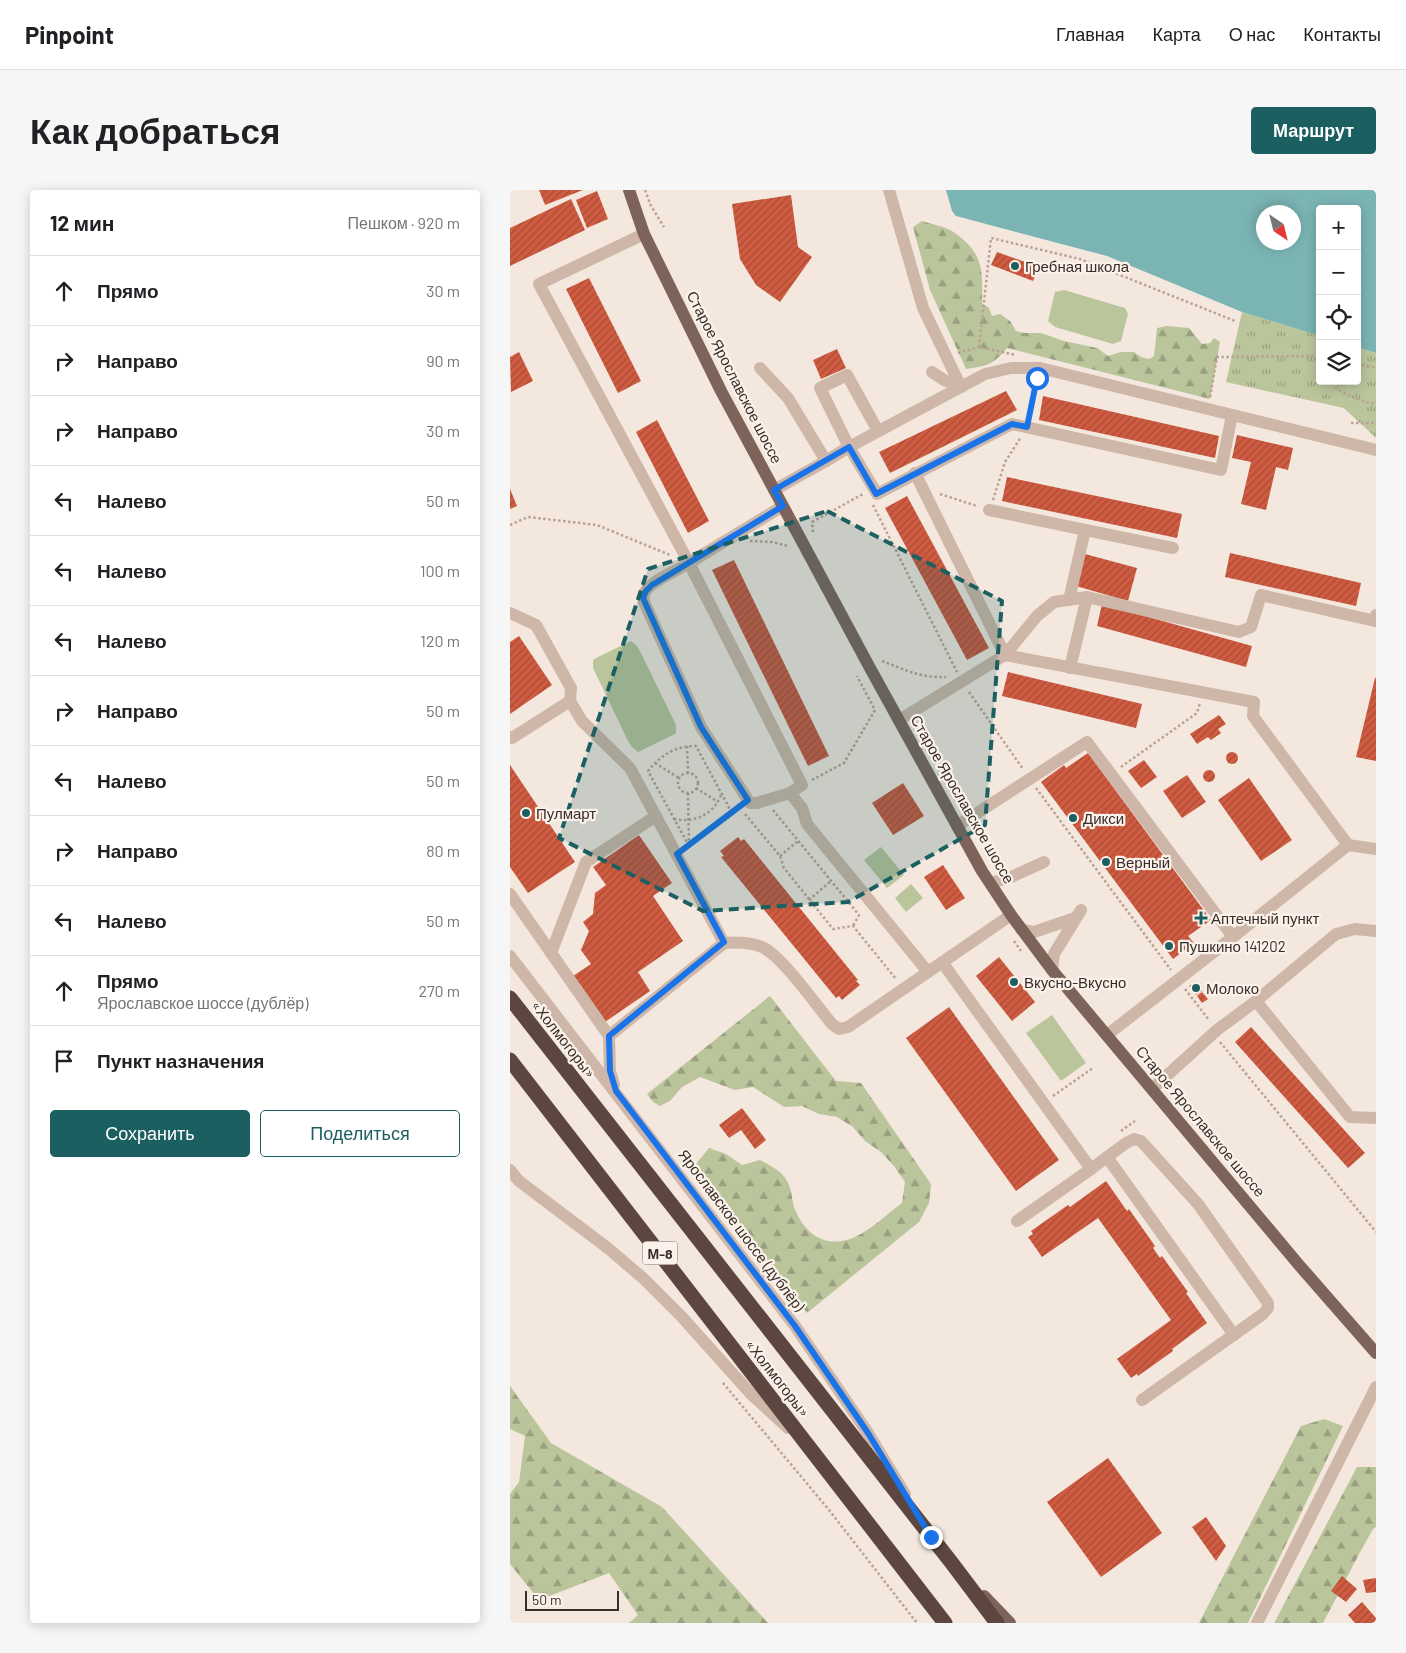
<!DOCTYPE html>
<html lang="ru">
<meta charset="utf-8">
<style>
:root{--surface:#fff;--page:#f6f6f6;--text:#202124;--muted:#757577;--line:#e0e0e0;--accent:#1b5f60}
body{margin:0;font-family:Barlow,sans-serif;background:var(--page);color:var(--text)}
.controls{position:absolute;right:15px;top:15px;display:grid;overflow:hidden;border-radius:5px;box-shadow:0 2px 12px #0003}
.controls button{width:45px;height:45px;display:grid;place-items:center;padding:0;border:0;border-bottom:1px solid var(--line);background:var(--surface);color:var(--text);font:25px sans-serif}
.compass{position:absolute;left:746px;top:15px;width:45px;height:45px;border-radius:50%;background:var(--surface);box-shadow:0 2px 12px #0003;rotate:145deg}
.scale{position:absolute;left:15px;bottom:12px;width:94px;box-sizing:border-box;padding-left:5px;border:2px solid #3a2d29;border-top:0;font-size:14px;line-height:18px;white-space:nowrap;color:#3a2d29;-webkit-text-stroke:4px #fbf3eb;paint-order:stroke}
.stop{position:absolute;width:15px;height:15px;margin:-11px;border:4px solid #1a73e8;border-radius:50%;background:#fff}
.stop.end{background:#1a73e8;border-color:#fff;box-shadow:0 1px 5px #0008}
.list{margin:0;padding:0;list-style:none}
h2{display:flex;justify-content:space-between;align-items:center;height:65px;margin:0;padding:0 20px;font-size:21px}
h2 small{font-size:16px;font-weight:400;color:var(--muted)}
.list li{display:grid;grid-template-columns:32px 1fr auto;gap:15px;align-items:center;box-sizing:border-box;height:70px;padding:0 20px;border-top:1px solid var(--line)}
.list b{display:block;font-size:19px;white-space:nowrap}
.list p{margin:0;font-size:16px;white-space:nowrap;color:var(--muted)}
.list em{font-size:16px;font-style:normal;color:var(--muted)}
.actions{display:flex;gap:10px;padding:15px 20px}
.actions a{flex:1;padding:11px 0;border:1px solid var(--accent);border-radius:5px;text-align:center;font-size:18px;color:var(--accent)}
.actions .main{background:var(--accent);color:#fff}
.icon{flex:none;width:28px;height:28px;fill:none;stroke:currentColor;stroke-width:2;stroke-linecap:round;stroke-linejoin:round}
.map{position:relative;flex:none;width:866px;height:1433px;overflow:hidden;border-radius:5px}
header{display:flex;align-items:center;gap:30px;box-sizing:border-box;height:70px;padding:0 25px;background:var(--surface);border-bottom:1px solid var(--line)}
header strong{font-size:24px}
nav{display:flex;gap:28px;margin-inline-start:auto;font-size:18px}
.intro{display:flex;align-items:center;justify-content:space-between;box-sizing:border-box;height:120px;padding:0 30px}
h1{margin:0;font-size:35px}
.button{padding:12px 22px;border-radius:5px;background:var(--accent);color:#fff;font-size:18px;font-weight:700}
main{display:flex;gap:30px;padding:0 30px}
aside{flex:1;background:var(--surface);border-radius:5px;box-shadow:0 2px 12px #0003}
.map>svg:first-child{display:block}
</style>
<header>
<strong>Pinpoint</strong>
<nav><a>Главная</a><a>Карта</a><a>О нас</a><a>Контакты</a></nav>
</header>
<div class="intro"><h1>Как добраться</h1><a class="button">Маршрут</a></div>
<main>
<aside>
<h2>12 мин<small>Пешком · 920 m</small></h2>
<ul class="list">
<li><svg class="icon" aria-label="ahead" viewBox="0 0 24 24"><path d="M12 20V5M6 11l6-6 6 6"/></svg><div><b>Прямо</b></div><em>30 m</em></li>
<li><svg class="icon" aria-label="right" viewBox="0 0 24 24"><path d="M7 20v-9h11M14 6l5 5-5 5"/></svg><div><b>Направо</b></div><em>90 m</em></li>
<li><svg class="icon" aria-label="right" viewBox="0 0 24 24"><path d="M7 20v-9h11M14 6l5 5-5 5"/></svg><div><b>Направо</b></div><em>30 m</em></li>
<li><svg class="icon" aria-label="left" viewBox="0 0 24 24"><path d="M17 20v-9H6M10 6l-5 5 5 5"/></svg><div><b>Налево</b></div><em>50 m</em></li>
<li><svg class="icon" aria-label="left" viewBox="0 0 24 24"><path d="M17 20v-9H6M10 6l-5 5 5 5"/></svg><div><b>Налево</b></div><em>100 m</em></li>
<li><svg class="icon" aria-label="left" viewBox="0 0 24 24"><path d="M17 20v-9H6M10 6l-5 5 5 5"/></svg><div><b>Налево</b></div><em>120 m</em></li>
<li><svg class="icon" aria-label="right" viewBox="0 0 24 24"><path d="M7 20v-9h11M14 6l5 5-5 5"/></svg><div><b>Направо</b></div><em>50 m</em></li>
<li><svg class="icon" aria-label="left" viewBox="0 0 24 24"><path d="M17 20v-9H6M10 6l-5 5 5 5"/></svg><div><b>Налево</b></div><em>50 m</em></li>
<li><svg class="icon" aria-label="right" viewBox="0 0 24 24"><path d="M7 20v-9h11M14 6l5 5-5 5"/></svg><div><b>Направо</b></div><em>80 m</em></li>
<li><svg class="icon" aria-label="left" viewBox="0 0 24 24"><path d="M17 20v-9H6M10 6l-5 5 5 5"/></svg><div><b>Налево</b></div><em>50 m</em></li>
<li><svg class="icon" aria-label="ahead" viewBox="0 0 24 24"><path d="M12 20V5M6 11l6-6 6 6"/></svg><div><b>Прямо</b><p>Ярославское шоссе (дублёр)</p></div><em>270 m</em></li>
<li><svg class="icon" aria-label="arrive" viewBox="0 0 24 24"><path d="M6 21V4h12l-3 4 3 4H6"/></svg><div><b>Пункт назначения</b></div></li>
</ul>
<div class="actions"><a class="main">Сохранить</a><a>Поделиться</a></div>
</aside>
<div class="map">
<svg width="866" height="1433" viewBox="0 0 866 1433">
<defs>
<pattern id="grass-tufts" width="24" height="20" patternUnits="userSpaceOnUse" patternTransform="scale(1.25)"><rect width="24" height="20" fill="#bac59c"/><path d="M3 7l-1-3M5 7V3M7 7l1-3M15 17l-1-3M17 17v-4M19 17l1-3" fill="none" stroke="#98a07f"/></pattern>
<pattern id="forest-firs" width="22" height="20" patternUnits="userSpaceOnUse" patternTransform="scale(1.25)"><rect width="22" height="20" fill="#bac59c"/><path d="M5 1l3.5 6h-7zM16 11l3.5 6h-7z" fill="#98a07f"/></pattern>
<pattern id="building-hatch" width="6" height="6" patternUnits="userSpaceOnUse" patternTransform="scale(1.25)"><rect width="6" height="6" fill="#cf5b41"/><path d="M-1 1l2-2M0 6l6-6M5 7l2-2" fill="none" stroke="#a94c36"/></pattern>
</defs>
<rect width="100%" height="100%" fill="#f4e8de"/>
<path fill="url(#grass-tufts)" d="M732 122 810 146V191H847V157L866 163V248L834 218 716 192Z"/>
<g fill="url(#forest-firs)">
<path d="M412 31C421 34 433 36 442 41 473 62 473 78 472 113L479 118 482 126 490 124 500 131 506 141 514 143H531L554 151 587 158 598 166 611 162H624L631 167 639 169 644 166 647 138 657 136 679 138 692 154 700 153 704 148 710 152 700 209 497 158C483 175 477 176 456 179L420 100 403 37Z"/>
<path d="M260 806 326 891 351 893 421 994 419 1013 409 1032 297 1123 186 974 199 958 216 964 232 975 250 970C263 977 276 983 280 998 282 1004 282 1011 284 1017 294 1044 316 1060 345 1047 362 1039 377 1024 392 1013L395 992 384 976 371 962 355 951 343 937 327 927 309 924 292 916 274 917 243 897 225 900 190 887 172 897 160 911 150 916 143 912 137 904Z"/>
<path d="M0 1196 41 1253 152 1317 258 1433H119L128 1425 99 1383 29 1410 0 1374V1304L9 1292 15 1246 0 1239Z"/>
<path d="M814 1229 833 1236 738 1433H689L791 1236Z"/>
<path d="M847 1277H866V1337L863 1339C845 1370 830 1402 813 1433H764Z"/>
</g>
<g fill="#bac59c">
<path d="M554 100 615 118 618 124 611 151 603 154 545 137 538 131 545 102Z"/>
<path d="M121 451 127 456 131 463 166 535V543L163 545 128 562 122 557 118 551 83 478V470L86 468Z"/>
<path d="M371 657 394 685 377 698 354 670Z"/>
<path d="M401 694 413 708 396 722 385 708Z"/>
<path d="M542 825 576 873 551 891 516 843Z"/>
</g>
<path fill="#7ab4b3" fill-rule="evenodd" d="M436 0H866V163L847 157V19H810V146L732 122 597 66 446 26 442 21ZM754 22H784V52H754Z"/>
<g fill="url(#building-hatch)">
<path d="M29 0H73L35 15Z"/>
<path d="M87 1 98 29 77 38 66 10Z"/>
<path d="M281 5 288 57 302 67 270 112 246 95 230 69 222 14Z"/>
<path d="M61 9 75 40 0 76V38Z"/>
<path d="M487 62 529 77 523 91 481 75Z"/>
<path d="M79 88 131 191 108 203 56 99Z"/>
<path d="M327 159 336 178 311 189 303 170Z"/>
<path d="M9 162 23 191 1 202 0 167Z"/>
<path d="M496 201 507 220 380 283 369 262Z"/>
<path d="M533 206 709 246 705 268 529 230Z"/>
<path d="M147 230 199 331 178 343 126 242Z"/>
<path d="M727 245 783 258 778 280 766 277 756 320 731 314 741 272 722 268Z"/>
<path d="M497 287 672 324 667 348 492 311Z"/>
<path d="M0 299 7 316 0 319Z"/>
<path d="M397 306 479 458 457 470 375 318Z"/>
<path d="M720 363 851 393 846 416 715 387Z"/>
<path d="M575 364 627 378 618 411 566 396Z"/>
<path d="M224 370 319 566 298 576 202 380Z"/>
<path d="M592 414 742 456 736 477 587 436Z"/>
<path d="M9 446 42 495 0 524V452Z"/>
<path d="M498 482 632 514 626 538 492 506Z"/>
<path d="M865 488H866V571L846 567Z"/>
<path d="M709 525 716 534 708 539 711 543 701 550 698 547 687 554 680 544Z"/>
<circle cx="722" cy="568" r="6"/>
<path d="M578 563 701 730 678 746 684 753 663 769 531 592 554 575 556 578Z"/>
<path d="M634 570 647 587 631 598 618 581Z"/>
<path d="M0 575 65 672 18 703 0 677Z"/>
<circle cx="699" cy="586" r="6"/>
<path d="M677 585 696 612 672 628 653 601Z"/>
<path d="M739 588 782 650 751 671 708 610Z"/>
<path d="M393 593 414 626 383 645 362 613Z"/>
<path d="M129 645 162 693 143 706 173 751 128 782 140 801 95 832 63 786 81 774 71 760 79 741 73 732 83 724 85 703 96 695 83 677Z"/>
<path d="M228 647 231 651 234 649 348 790 346 791 350 795 332 810 329 806 326 808 211 667 214 666 210 661Z"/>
<path d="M433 675 455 708 436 720 414 687Z"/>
<path d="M489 767 525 812 502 831 466 786Z"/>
<path d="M685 792 692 801 686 805 679 796Z"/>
<path d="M692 802 698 809 692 813 687 806Z"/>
<path d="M439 817 549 970 506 1001 396 848Z"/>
<path d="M741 837 855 963 838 978 725 852Z"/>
<path d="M232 918 256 950 245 959 231 940 219 948 209 935Z"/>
<path d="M596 991 617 1021 619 1019 645 1056 643 1058 650 1068 652 1066 678 1102 676 1103 697 1133 662 1159 663 1161 628 1186 627 1184 621 1188 607 1169 661 1130 588 1028 532 1067 518 1047 523 1044 521 1041 558 1015 560 1017Z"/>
<path d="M598 1268 652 1343 591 1387 537 1312Z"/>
<path d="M696 1327 716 1356 706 1371 682 1337Z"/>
<path d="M832 1386 847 1399 836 1412 821 1401Z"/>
<path d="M866 1388V1402L856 1403 853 1390Z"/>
<path d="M852 1412 866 1428V1433H845L838 1425Z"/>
</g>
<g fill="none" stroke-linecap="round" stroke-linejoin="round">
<g stroke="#baa192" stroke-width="2.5" stroke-dasharray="2.5 2.5" stroke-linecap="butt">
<path d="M135 0 141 16 154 37"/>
<path d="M469 157 481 48 570 69 725 131"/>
<path d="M448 163 469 157 506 165"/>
<path d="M847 174 866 178"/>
<path d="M817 191C832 203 847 211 866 214"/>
<path d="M700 207 707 167 810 166"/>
<path d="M520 226 527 190"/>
<path d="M841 233H866"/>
<path d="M430 304 467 316"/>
<path d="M483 310 495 272 511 247"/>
<path d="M363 315 447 482"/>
<path d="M0 335 18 327 87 335 160 365"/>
<path d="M303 342 302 332 353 304"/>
<path d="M240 351 262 352 278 356"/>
<path d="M372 471C396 480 410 488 436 487"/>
<path d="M459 502 513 579"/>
<path d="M177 556 178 583"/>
<path d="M145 573 169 588"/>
<path d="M611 577 687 523 690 513"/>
<circle cx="178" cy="593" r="10"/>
<path d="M302 590 334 573 365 520 347 486"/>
<path d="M186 598 208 612"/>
<path d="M526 598 661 780"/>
<path d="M178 603 179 655"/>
<path d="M263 620 349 725 343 736"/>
<path d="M235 624 270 666 274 678 323 739 343 736 386 789"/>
<path d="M164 629C185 633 203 625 211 605"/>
<path d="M178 656 229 617"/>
<path d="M179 656 138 581C151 565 165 556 186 556L222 623"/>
<path d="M270 666 288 651"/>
<path d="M299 710 321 691"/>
<path d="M504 751 511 761"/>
<path d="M675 799 699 830"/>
<path d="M710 852 866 1042"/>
<path d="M543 906 583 878"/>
<path d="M611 941 625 931"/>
<path d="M213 1193 319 1320 407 1433"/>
</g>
<g stroke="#ceb7a8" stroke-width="12">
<path d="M379 0 413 118 451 197"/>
<path d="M134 44 29 94 179 373C168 380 141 391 135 402 133 406 133 409 135 414L191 537 238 610 240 613H247L280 603 292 618 297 634 418 782"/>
<path d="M250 178 278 208 316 271"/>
<path d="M422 182 434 190 451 197"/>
<path d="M368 241 337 185 310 198 339 257 367 304 502 234 711 280 722 225"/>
<path d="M264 300 316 271 339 257 475 184 501 178H530L866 260"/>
<path d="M273 316 179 373 292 595 280 603"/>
<path d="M479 320 663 358"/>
<path d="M559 410 575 340"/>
<path d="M0 423 26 435 61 498 60 511"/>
<path d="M560 478 577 407"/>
<path d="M389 530 495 465 405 283"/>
<path d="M0 547 2 548 60 511 72 531 120 578 214 753 99 846"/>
<path d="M447 636 577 552 723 747 597 845"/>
<path d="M838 655 866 659"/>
<path d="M481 693 501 687 534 672"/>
<path d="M0 704 99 846 100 881 104 895"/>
<path d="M511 739 524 742 565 728"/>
<path d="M723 747 838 655 743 526 744 512 495 465 527 426 544 412 577 407 729 442 741 437 751 405 865 431 866 425"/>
<path d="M214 753C227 752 240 752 252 757 272 766 306 815 322 834L329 839 338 837 501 725"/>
<path d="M41 763 76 672 146 626"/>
<path d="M0 766 285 1136 358 1243 395 1304"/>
<path d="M432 772 581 979 616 953 624 949 631 951 688 1014 758 1113V1118L753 1124 632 1210"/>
<path d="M542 780 544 764 571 720"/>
<path d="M746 811 840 927 866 928"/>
<path d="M642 899 707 840 746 811 826 744 845 739 866 741"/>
<path d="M597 967 724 1145"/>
<path d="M0 980 9 991 99 1059 134 1089 171 1126 241 1204 278 1238"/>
<path d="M507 1031 581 979"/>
<path d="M747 1433 866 1197"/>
</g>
<g stroke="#7d6359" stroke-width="12">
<path d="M119 0 134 44 211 201 360 478 472 681 501 725 542 780 789 1075 866 1163"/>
<path d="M474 1406 500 1433"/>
</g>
<g stroke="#5c463f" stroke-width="15">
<path d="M0 808 441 1372 487 1433"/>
<path d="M0 870 435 1433"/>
</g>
</g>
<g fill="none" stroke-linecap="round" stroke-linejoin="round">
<path stroke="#1a73e8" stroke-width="6" d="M421 1347 358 1243 285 1136 106 901 100 881 99 846 214 752 167 664 238 610 191 537 133 408 136 401 142 395 273 316 264 300 339 257 366 304 502 234 517 237 527 188"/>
</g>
<path fill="#1b5f60" fill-opacity="0.2" stroke="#1b5f60" stroke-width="4" stroke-dasharray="10 6" stroke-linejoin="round" d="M317 321 492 411 475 635 338 712 193 721 49 648 138 379Z"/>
<g fill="#1b5f60" stroke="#fbf3eb" stroke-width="2">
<circle cx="505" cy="76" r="5"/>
<circle cx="16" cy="623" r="5"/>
<circle cx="563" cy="628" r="5"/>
<circle cx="596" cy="672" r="5"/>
<path d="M688.5 720.5h5v5h5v5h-5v5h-5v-5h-5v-5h5z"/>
<circle cx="659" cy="756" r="5"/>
<circle cx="504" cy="792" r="5"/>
<circle cx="686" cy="798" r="5"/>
</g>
<g text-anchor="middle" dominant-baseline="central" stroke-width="4.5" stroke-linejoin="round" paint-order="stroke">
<rect fill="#fbf3eb" stroke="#746863" stroke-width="1" x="132.5" y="1051.5" width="35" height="23" rx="4"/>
<g font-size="14" font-weight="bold" fill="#3a2d29">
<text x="150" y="1063">М-8</text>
</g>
<g font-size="15" fill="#3a2d29" stroke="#fbf3eb" text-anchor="start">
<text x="515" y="76">Гребная школа</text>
<text x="26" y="623">Пулмарт</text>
<text x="573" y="628">Дикси</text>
<text x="606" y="672">Верный</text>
<text x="701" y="728">Аптечный пункт</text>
<text x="669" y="756">Пушкино 141202</text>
<text x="514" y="792">Вкусно-Вкусно</text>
<text x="696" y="798">Молоко</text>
</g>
<g font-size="15" fill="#3a2d29" stroke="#fbf3eb">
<text transform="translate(225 187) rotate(63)">Старое Ярославское шоссе</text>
<text transform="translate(453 609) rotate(60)">Старое Ярославское шоссе</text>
<text transform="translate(54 849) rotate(52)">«Холмогоры»</text>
<text transform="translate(691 931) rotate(50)">Старое Ярославское шоссе</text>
<text transform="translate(232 1040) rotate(53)">Ярославское шоссе (дублёр)</text>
<text transform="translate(268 1188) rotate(52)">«Холмогоры»</text>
</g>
</g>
</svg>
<div class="controls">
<button>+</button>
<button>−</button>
<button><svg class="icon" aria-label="locate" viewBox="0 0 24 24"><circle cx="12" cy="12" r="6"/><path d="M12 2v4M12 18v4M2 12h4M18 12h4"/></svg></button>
<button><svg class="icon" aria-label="layers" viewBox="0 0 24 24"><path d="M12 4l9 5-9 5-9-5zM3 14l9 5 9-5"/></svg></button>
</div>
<svg class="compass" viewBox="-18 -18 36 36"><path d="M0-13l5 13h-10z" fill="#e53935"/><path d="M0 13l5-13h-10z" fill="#757577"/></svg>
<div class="scale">50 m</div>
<div class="stop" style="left:527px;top:188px"></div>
<div class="stop end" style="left:421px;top:1347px"></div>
</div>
</main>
